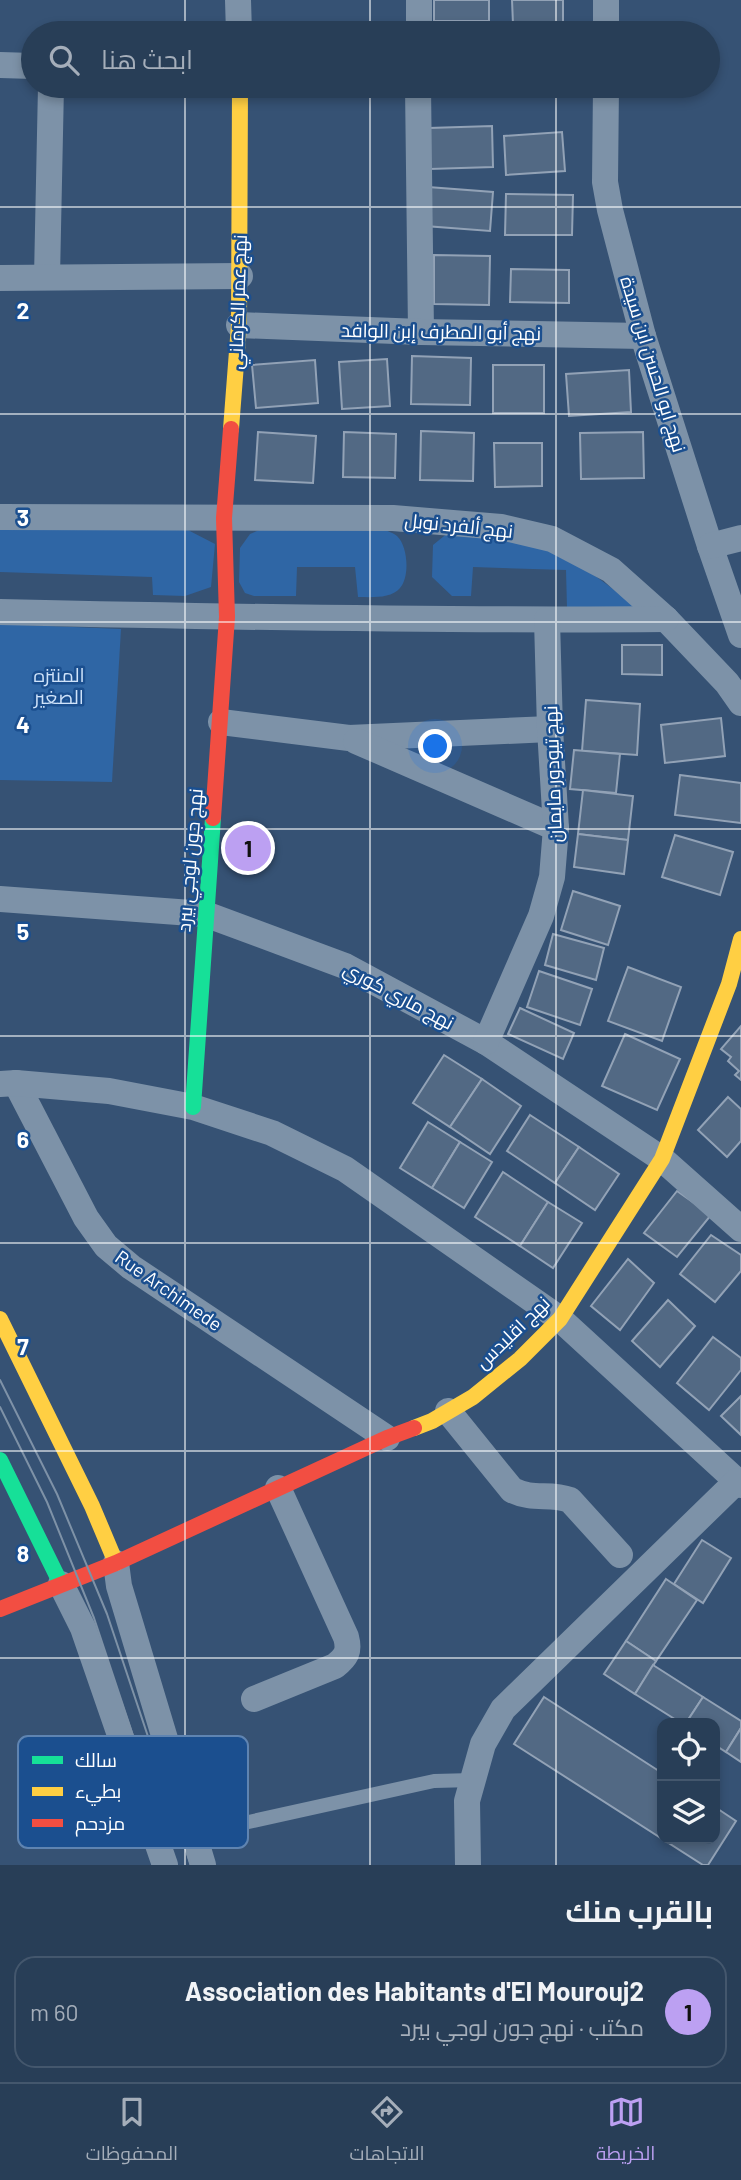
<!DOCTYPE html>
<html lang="ar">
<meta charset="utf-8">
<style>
:root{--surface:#283e57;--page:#344961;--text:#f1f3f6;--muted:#a5aeba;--line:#44576d;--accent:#bca0f2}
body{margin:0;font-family:Barlow,Cairo,sans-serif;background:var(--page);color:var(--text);direction:rtl}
.controls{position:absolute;right:21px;bottom:21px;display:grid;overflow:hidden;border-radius:14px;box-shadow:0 4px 10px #0003}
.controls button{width:63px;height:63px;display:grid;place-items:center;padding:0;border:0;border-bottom:2px solid var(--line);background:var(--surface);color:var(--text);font:35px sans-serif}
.you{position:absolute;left:436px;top:747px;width:24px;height:24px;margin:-18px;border:5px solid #fff;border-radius:50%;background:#1a73e8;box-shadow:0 0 0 10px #1a73e833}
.badge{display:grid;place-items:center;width:46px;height:46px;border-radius:50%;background:var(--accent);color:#111;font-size:23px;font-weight:700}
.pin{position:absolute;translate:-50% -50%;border:4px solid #fff;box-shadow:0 2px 7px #0006}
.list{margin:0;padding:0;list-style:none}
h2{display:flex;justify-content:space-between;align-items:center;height:91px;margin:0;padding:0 28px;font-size:30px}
h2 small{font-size:23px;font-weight:400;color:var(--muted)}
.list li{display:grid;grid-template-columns:46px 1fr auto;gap:21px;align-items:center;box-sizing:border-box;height:112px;margin:0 14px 14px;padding:0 14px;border:2px solid var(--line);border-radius:21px}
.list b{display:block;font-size:26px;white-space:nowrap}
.list p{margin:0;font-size:23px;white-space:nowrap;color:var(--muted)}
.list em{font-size:23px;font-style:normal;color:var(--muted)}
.icon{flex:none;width:38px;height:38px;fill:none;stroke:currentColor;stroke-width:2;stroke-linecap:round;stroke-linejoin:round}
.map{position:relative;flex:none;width:741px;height:1865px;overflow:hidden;direction:ltr}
.search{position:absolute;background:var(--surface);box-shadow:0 4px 10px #0003;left:21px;right:21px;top:21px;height:77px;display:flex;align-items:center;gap:18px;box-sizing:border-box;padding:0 24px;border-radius:38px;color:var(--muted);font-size:26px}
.sheet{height:217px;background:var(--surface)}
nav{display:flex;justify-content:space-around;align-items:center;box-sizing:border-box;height:98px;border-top:2px solid var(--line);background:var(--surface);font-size:19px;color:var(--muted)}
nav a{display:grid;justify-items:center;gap:4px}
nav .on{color:var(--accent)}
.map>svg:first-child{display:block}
</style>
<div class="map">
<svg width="741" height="1865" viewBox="0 0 741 1865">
<rect width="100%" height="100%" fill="#365274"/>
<g fill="#2f66a5">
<path d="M0 527 184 528 215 544 211 587 185 596 153 595 152 577 0 572Z"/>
<path d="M264 528 382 529C387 531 394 533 397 536 408 546 410 577 400 588 391 599 371 597 358 597L355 567H297L296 596H254L245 593 239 582 240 548 250 534Z"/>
<path d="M449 532 521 538 572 559 639 608H567L566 570 473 567 471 596H452L432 577 433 545Z"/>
<path d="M0 624 121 629 112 782 0 780Z"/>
</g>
<g fill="#526984" stroke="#92a2b6" stroke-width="2">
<rect x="434" y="0" width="55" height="21"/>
<path d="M512 0H563V24H513Z"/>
<rect x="434" y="86" width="55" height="9"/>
<path d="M510 86H576V97L510 96Z"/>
<path d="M492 126 493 167 430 169 429 128Z"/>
<path d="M562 132 565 171 506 175 504 136Z"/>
<path d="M428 187 493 192 490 231 425 226Z"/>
<path d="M506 194 573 195 572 235H505Z"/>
<path d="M434 255 490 256 489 305 434 304Z"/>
<path d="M511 269 569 270V303L510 302Z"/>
<path d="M412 356 471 358 470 405 411 404Z"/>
<path d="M387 359 390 406 342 409 339 362Z"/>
<path d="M315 360 318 403 256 408 252 365Z"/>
<rect x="493" y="365" width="51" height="48"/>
<path d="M629 370 631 412 569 416 566 374Z"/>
<path d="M421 431 474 433 473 481 420 480Z"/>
<path d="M258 432 316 436 313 483 255 480Z"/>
<path d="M344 432 396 434 395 478 343 477Z"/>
<path d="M643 432 644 478 581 479 580 433Z"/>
<path d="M494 443H542V486L495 487Z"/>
<path d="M622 645H662V675L622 674Z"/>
<path d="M586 700 640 704 637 755 582 751Z"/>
<path d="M721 718 725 756 665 763 661 725Z"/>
<path d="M574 750 620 754 616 793 570 789Z"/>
<path d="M680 775 741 783V823L675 815Z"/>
<path d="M583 790 633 796 628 840 578 834Z"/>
<path d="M578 834 628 840 624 874 574 867Z"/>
<path d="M675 835 733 852 720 895 662 877Z"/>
<path d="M573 891 620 906 608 945 561 930Z"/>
<path d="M553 934 604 948 596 980 545 965Z"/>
<path d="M628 967 681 987 662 1041 608 1021Z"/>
<path d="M539 971 592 989 580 1025 527 1007Z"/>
<path d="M520 1008 574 1033 563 1059 508 1034Z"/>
<path d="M741 1026V1080L735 1075 739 1071 728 1061 731 1057 721 1049Z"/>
<path d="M625 1034 680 1059 657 1110 602 1086Z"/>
<path d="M444 1055 482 1079 450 1127 413 1103Z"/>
<path d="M482 1079 521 1106 490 1154 450 1127Z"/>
<path d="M728 1097 741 1109V1141L727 1157 698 1130Z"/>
<path d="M530 1115 579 1147 555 1183 507 1151Z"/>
<path d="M428 1122 460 1142 432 1188 400 1168Z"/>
<path d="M460 1142 492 1162 464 1208 432 1188Z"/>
<path d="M579 1147 619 1174 595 1210 555 1183Z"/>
<path d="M503 1172 548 1202 520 1246 475 1217Z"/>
<path d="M677 1191 711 1215 677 1257 644 1233Z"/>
<path d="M548 1202 582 1223 553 1268 520 1246Z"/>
<path d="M711 1235 741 1255V1271L715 1302 680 1274Z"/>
<path d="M628 1259 654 1283 620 1330 591 1306Z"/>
<path d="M668 1300 695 1326 660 1367 632 1341Z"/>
<path d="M713 1337 741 1358V1370L709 1410 677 1383Z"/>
<path d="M741 1396V1435L721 1416Z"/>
<path d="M702 1540 731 1558 703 1603 674 1584Z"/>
<path d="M666 1579 697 1600 656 1661 626 1641Z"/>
<path d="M626 1641 656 1661 635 1694 604 1674Z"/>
<path d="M653 1665 703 1697 686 1723H681L635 1694Z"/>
<path d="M544 1697 662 1773V1839H715V1807L736 1821 708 1865H703L514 1744Z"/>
<path d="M703 1697 741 1721V1728L726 1752 715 1745V1723H686Z"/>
<path d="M741 1728V1762L726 1752Z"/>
</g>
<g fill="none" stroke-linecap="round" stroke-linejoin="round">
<path stroke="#7d92a8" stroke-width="14" d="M244 1823 434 1781 473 1780"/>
<g stroke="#7d92a8" stroke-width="26">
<path d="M238 0 239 33"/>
<path d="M419 33V0"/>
<path d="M606 33V0"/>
<path d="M0 65 33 66"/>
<path d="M418 86 421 332"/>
<path d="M606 86 605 182 610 210 643 336 710 546 741 635"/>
<path d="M47 277 51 86"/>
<path d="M0 278 240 276"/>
<path d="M239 325 421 332 643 336"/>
<path d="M0 517 393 518 501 527 552 539 611 570 666 619 727 683 741 703"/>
<path d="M710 546 741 538"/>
<path d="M0 612C222 617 444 621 666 619"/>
<path d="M221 722 349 738 550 729"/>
<path d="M356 741 556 828"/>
<path d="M0 899 205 914 345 966 486 1042 662 1159 741 1229"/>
<path d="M486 1042 541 916 552 877 556 828 550 729 547 620"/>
<path d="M16 1083 86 1218 106 1246 131 1267 387 1438"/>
<path d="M0 1084 16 1083 109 1091 193 1107 272 1133 345 1169 560 1319 741 1485"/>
<path d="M448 1411 512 1490C534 1501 549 1492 570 1500L620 1555"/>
<path d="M116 1563 119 1586 203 1865"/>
<path d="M61 1584 83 1628 165 1865"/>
<path d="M254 1699 335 1666C346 1657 350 1652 346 1637L278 1488"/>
<path d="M468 1865 467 1801 483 1744 503 1709 737 1481"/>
</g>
<g stroke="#16e098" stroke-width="16">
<path d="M193 1107 213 818"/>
<path d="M0 1460 61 1584"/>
</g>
<g stroke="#ffcf43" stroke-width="16">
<path d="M231 429 239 325 240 86"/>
<path d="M0 1319 92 1506 116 1563"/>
<path d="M414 1428 432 1421 473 1397 520 1359 560 1319 662 1159 729 984 741 939"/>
</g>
<g stroke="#f24e42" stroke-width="16">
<path d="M213 818 227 617 224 518 231 429"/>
<path d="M0 1609 116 1563 387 1438 414 1428"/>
</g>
<g stroke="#7e92a7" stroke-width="2">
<path d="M0 1380 57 1494 107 1614 191 1865"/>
<path d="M0 1407 47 1502 94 1618 176 1865"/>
</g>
</g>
<path fill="none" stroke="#fff" stroke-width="2" stroke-opacity="0.55" d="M185 0V33M370 0V33M556 0V33M185 86V1865M370 86V1865M556 86V1865M0 207H741M0 414H741M0 622H741M0 829H741M0 1036H741M0 1243H741M0 1451H741M0 1658H741"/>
<g text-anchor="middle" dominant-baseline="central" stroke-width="5" stroke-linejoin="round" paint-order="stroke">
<g font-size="19" fill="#fff" stroke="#1b4f8f">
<text transform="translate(237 302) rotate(-88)">نهج عمر الكرماني</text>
<text transform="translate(441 331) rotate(1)">نهج أبو المطرف إبن الوافد</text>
<text transform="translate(654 364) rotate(73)">نهج ابو الحسن ابن سيدة</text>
<text transform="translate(459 525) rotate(6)">نهج ألفرد نوبل</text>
<text transform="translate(552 774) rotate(-92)">نهج تيودور مايمان</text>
<text transform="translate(189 860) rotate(-85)">نهج جون لوجي بيرد</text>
<text transform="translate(399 995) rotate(28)">نهج ماري كوري</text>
<text transform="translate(169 1290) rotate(35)">Rue Archimede</text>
<text transform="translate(512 1332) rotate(-44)">نهج اقليدس</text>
</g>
<g font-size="19" fill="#cfe3fa" stroke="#1b4f8f">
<text x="59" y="674">المنتزه<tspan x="59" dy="22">الصغير</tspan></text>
</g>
</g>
<rect x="18" y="1736" width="230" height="112" rx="10" fill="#1b4f8f" stroke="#5f84b1" stroke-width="2"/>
<rect x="32" y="1756" width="31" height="8" fill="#16e098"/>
<rect x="32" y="1787" width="31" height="9" fill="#ffcf43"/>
<rect x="32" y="1819" width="31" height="8" fill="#f24e42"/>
<g font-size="19" fill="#fff">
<text x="75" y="1767">سالك</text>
<text x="75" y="1798">بطيء</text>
<text x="75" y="1830">مزدحم</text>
</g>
<g font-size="23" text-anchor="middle" font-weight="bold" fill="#fff" stroke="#1b4f8f" stroke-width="5" stroke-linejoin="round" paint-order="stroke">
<text x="23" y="319">2</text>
<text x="23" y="526">3</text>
<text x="23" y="733">4</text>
<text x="23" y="940">5</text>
<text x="23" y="1148">6</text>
<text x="23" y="1355">7</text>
<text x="23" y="1562">8</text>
</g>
</svg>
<div class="controls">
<button><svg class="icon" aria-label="locate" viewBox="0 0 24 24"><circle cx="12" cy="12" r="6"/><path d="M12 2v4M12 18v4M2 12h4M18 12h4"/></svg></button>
<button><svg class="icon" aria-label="layers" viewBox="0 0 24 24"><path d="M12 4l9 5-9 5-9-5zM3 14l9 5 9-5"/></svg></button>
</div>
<div class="you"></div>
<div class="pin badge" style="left:248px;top:848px">1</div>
<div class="search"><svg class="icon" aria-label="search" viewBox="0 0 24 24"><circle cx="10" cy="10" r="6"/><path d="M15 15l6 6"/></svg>ابحث هنا</div>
</div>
<section class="sheet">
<h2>بالقرب منك<small></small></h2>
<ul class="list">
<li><span class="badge">1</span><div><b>Association des Habitants d'El Mourouj2</b><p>مكتب · نهج جون لوجي بيرد</p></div><em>60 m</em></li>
</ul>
</section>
<nav>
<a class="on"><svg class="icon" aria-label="map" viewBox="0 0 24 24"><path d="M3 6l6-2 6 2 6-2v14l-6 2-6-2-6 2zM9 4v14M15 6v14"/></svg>الخريطة</a>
<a><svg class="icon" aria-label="directions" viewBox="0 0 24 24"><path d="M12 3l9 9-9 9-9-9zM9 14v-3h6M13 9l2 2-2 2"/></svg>الاتجاهات</a>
<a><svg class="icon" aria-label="saved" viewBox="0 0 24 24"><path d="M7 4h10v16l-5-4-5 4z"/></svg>المحفوظات</a>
</nav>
